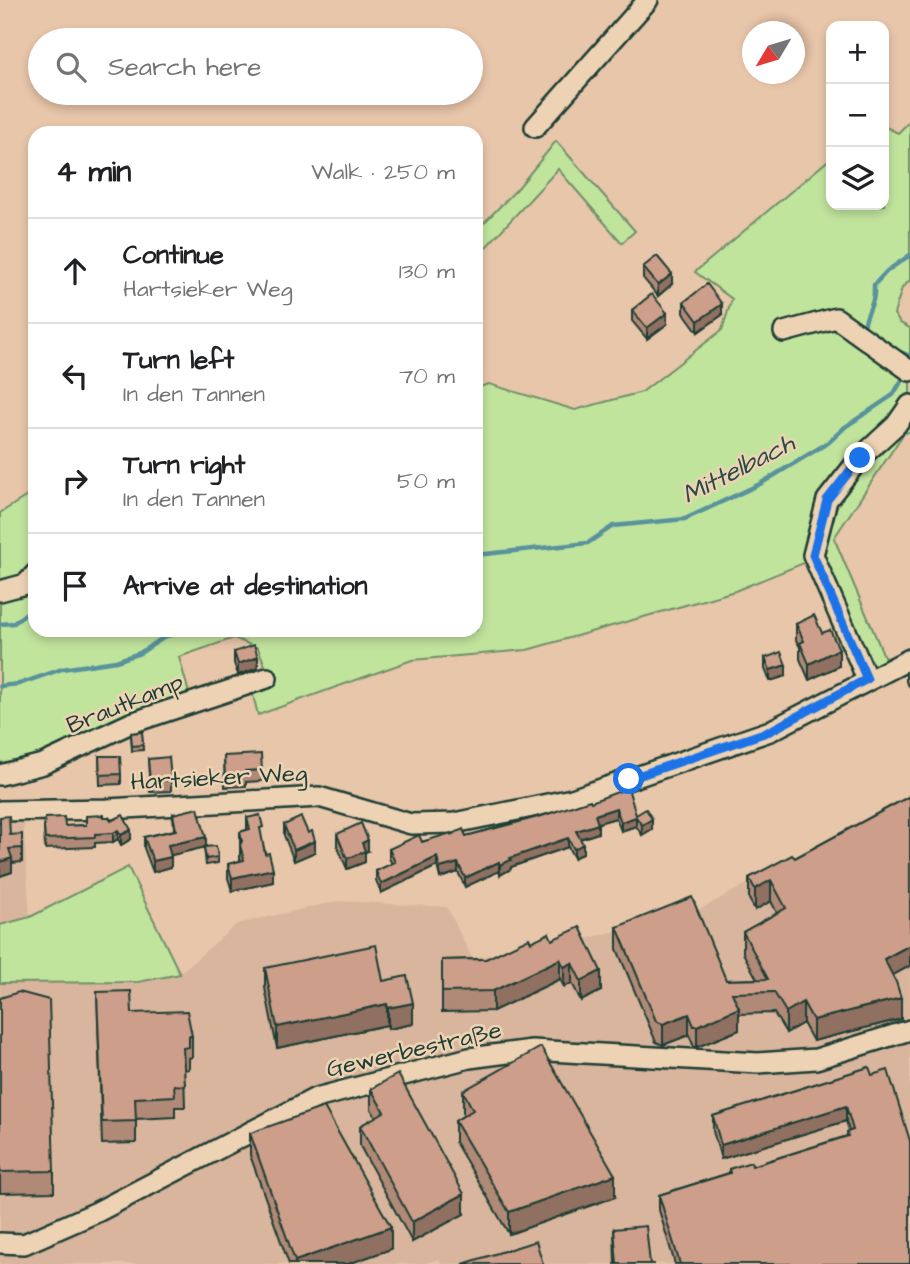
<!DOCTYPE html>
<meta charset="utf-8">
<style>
:root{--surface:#fff;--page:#f6f6f6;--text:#202124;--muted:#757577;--line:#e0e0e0}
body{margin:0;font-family:"Architects Daughter",sans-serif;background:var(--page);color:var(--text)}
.controls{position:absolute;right:21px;top:21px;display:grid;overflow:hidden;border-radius:14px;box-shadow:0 4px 10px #0003}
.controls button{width:63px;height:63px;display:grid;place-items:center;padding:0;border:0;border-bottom:2px solid var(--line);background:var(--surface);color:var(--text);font:35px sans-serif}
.compass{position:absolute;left:742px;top:21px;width:63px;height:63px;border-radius:50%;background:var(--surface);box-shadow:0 4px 10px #0003;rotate:232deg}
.stop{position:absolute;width:21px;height:21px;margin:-16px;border:5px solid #1a73e8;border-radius:50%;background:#fff}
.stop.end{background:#1a73e8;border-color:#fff;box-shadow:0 2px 7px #0008}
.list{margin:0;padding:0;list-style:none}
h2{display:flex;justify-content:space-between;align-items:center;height:91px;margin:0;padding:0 28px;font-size:30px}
h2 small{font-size:23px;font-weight:400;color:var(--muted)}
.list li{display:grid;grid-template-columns:46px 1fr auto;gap:21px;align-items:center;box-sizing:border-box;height:105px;padding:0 28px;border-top:2px solid var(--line)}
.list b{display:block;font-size:26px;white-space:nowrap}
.list p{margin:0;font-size:23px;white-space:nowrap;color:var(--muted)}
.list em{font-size:23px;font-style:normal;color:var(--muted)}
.icon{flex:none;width:38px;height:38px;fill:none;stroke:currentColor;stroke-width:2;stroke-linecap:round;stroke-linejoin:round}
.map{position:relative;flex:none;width:910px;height:1264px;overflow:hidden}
.search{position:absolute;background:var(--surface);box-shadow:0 4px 10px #0003;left:28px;top:28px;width:455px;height:77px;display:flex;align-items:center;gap:18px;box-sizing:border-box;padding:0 24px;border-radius:38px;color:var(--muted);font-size:26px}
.panel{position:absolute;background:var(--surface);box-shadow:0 4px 10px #0003;left:28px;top:126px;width:455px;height:511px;border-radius:21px}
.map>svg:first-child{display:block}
</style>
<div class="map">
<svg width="910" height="1264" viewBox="0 0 910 1264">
<rect width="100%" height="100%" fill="#e8c6aa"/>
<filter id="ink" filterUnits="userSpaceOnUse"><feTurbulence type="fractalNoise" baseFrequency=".0143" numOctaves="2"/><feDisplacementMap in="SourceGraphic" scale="14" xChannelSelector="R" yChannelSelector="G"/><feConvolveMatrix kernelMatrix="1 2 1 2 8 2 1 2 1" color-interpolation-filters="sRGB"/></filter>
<g filter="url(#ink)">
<g fill="#d8b59c">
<path d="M910 795V1264H441L439 1259 423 1264H0V983L138 982 179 974 237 924 338 901 447 907 472 958 589 938 699 910Z"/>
<path d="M23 817 30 918 0 925V818Z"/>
</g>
<g fill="#c1e49d" stroke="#709068" stroke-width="2">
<path d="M910 121V280L902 288 894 314 900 323 910 328V432L904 433 834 538 887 663 868 673 811 560 735 591 527 650 412 660 258 715 251 687 271 680 258 648 234 638 179 657 190 697 40 761 0 771V513L35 491V630H476V388L489 384 575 410 642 392 722 330 732 299 695 272 831 158V205H884V126L898 133Z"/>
<path d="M556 141 635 231 622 243 558 169 476 258V231L518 188Z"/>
<path d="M128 867 180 974 138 982 0 983V925L30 917Z"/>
</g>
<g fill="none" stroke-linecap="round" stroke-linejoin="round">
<g stroke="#59929b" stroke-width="4.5">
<path d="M868 330 864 326C868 307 875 307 874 285L887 271 910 255"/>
<path d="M898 351 910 356"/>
<path d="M476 555 588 543 613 526 685 519 760 484 829 442 845 427 893 395 905 375"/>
<path d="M0 624 14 623 35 606"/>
<path d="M0 686 19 684 62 669 116 661 140 653 166 636 192 630"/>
</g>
<defs>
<g id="minor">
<path d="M535 127 648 0"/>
<path d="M784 332 836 318 910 371"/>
<path d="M0 591 26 584 35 574"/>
<path d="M867 679 813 555 827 500 860 458 896 425 910 405"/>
<path d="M0 775 43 764 131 723 267 678"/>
<path d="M0 811 108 809 319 797 411 824 454 823 572 799 770 731 910 659"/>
<path d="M0 1243 24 1244 97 1212 316 1098 469 1058 532 1050 758 1063 816 1059 910 1030"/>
</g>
</defs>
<use href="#minor" stroke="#1f3d34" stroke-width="24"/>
<use href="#minor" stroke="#edd3b4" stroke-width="19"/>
</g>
<g fill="#b08977" stroke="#1f3d34" stroke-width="2">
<path d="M643 267 672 284 658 296 643 278Z"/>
<path d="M684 302 722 315 698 332 684 313Z"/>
<path d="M632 310 667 324 647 339 632 321Z"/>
<path d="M796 624 822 633 839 666 809 680 800 659V647L796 640Z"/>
<path d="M234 652 258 668 238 675 234 663Z"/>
<path d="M765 658 786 676 770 681 765 669Z"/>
<path d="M910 669V687L906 682V672Z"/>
<path d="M142 732 143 750 132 751 131 733Z"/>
<path d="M99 756 121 774V784L100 785Z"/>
<path d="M224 756 262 770V781L246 782V786L225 787Z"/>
<path d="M148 759 171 780V791L150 792Z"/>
<path d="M910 796V966L892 975 901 1019 813 1041 803 1023 786 1033 774 1013 739 1014V1030L697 1047H694L689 1035 663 1045 656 1042 617 949V927L726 980 757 979 743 953V932L777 913 771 901 755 910 749 899V878L795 858Z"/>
<path d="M591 802 636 815 652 829 642 835 636 826 621 831 616 818 598 823V833L580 839 583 853 574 858 568 847 511 867V869L500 875 499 871 465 887 458 872 440 878 437 866 381 893 376 880V871L392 864 389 858V849L451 835 466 836Z"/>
<path d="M173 814 206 847 171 855V867L153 872 144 848V837L174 830Z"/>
<path d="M104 817 111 821 131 839 121 845 118 839 113 842 95 843V847L45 849 44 827 86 825Z"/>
<path d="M247 818 262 841 273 882 232 891 228 878V864L240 861V832L247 830Z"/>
<path d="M284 825 315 852 294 861 284 835Z"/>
<path d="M337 834 368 851 365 852V862L347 869 337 845Z"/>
<path d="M10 835 22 848V862L12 863V872L0 876Z"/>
<path d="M204 847 218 857V863L206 865Z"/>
<path d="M552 940 601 991 581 1001 572 983 564 987 560 979 493 1011 442 1012V960L486 959 531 942Z"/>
<path d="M265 968 383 981 413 1024 388 1029 387 1025 277 1048 265 988Z"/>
<path d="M97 992 132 1013 192 1036V1057L189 1058V1069L184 1070 185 1107H175V1117L136 1119V1143L102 1144Z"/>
<path d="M0 998 54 1171V1192L0 1193Z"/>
<path d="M869 1067 910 1264H675L659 1210V1195L729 1173V1169L752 1166 847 1136V1132L849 1131 846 1121 721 1159 713 1131V1116Z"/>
<path d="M371 1089 464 1214 412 1242 360 1146V1126L376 1117 371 1109Z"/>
<path d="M463 1091 615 1197 509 1234 455 1142V1121L464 1115 463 1113Z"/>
<path d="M250 1133 391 1249 348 1264H289L250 1155Z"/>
<path d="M614 1229 650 1264H655H615Z"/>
</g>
<g fill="#906f61" stroke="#1f3d34" stroke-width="2">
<path d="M672 274V284L658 296V285Z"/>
<path d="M722 304V315L698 332V321Z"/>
<path d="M667 313V324L647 339V328Z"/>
<path d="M839 649V666L809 680V664Z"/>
<path d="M258 657V668L238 675V664Z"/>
<path d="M786 665V676L770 681V670Z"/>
<path d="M616 808V818L595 824V815Z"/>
<path d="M636 817V826L621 831V822Z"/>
<path d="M652 819V829L642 835V825Z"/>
<path d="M598 824V833L576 840V831Z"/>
<path d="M118 830V839L113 842V833Z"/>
<path d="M131 830V839L121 845V835Z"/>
<path d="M206 837V847L168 856V845Z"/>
<path d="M568 838V847L511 867V869L500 875V865L510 858Z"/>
<path d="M368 840V851L365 852V862L347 869V859L362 843Z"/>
<path d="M315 841V852L294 861V850Z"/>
<path d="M583 844V853L574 858V849Z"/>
<path d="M171 857V867L153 872V861Z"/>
<path d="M437 857V866L381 893V884Z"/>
<path d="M12 858V872L0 876V862Z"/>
<path d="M499 862V871L465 887V878Z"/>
<path d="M458 863V872L440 878V868Z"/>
<path d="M273 869V882L232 891V878Z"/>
<path d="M771 880V901L755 910V889Z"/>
<path d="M910 945V966L884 980V959Z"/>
<path d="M560 959V979L493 1011V991Z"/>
<path d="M572 963V983L564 987V967Z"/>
<path d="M601 971V991L581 1001V981Z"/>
<path d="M901 998V1019L813 1041V1020Z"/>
<path d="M803 1002V1023L786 1033V1012Z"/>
<path d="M413 1003V1024L388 1029V1008Z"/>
<path d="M387 1004V1025L277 1048V1027Z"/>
<path d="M739 1008V1030L697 1047V1026Z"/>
<path d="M689 1014V1035L663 1045V1024Z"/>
<path d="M846 1106V1121L721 1159V1145Z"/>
<path d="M615 1175V1197L509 1234V1212Z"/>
<path d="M464 1194V1214L412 1242V1222Z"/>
<path d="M391 1227V1249L348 1264H295V1261Z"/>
</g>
<g fill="#cd9f8a" stroke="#1f3d34" stroke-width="2">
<path d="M657 256 672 274 658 285 643 267Z"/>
<path d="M707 284 722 304 698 321 684 302Z"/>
<path d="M652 294 667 313 647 328 632 310Z"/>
<path d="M814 615 822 633 830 630 839 649 809 664 800 643 804 641 796 624Z"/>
<path d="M254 645 258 657 238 664 234 652Z"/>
<path d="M781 652 786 665 770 670 765 658Z"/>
<path d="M142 732 143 745 132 746 131 733Z"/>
<path d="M261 754 262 770 245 771 246 775 225 776 224 756Z"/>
<path d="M99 756H120L121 774 100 775Z"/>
<path d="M169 757 171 780 150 781 148 759Z"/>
<path d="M628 788 636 815 646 809 652 819 642 825 636 817 621 822 616 808 595 815 598 824 576 831 583 844 574 849 568 838 510 858 511 860 500 865 499 862 465 878 458 863 440 868 437 857 381 884 376 871 395 862 389 849 419 835 422 842 451 833V835L463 829 466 836 542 816 590 800 591 802Z"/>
<path d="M910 796V945L884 959 896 982 901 998 813 1020 803 1002 786 1012 774 992 732 993 739 1008 697 1026H694L689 1014 663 1024 656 1021 617 927 692 897 726 980 768 979 743 932 786 908 771 880 755 889 749 878 792 855 795 858Z"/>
<path d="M198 808 206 837 168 845 171 857 153 861 144 837 176 830 173 814Z"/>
<path d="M104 815V817H109L111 821 123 815 131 830 121 835 118 830 113 833 95 834V837L45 839 44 827 45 818 64 817 65 826 86 825V816Z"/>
<path d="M260 815 263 827 260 828 265 854 269 853 273 869 232 878 228 864 244 860 240 845 242 841 240 832 250 829 247 818Z"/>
<path d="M9 816 10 835 22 834V848L9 849 12 858 0 862V817Z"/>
<path d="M301 817 308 833 312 831 315 841 294 850 284 825Z"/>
<path d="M361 823 368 840 362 843 365 851 347 859 337 834Z"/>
<path d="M216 846 218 857 206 859 204 847Z"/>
<path d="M580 927 601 971 581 981 572 963 564 967 560 959 493 991 442 992V960L486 959 529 938 531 942 549 933 552 940Z"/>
<path d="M376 945 383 981 407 976 413 1003 388 1008 387 1004 277 1027 265 968Z"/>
<path d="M131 991 132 1013 187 1011 192 1036H189V1047L183 1048 185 1086 174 1085 175 1096 135 1098 136 1121 102 1122 97 992Z"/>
<path d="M19 992 49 1000 54 1171 0 1172V998Z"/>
<path d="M541 1047 615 1175 509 1212 455 1121 473 1110 463 1091Z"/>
<path d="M869 1067 872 1075 888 1070 910 1141V1264H680L659 1195 730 1173 729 1169 751 1162 752 1166 848 1136 847 1132 853 1130 846 1106 721 1145 713 1116Z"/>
<path d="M398 1074 464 1194 412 1222 360 1126 384 1112 371 1089Z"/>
<path d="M324 1107 391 1227 295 1261 250 1133Z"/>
<path d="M646 1226 650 1264H655H617L614 1229Z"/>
<path d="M536 1241 543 1264H463Z"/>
</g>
</g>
<g fill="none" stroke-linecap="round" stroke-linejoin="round" filter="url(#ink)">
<path stroke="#1a73e8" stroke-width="9" d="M629 779 770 731 867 679 813 555 827 500 860 458"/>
</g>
<g text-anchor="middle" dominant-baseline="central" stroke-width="5" stroke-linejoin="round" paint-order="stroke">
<g font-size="24" fill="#1f3d34" stroke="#edd3b4">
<text transform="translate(125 704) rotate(-22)">Brautkamp</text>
<text transform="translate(219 778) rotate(-3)">Hartsieker Weg</text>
<text transform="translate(414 1050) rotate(-13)">Gewerbestraße</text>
</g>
<g font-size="26" font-style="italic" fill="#294b45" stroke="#edd3b4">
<text transform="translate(738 469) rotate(-27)">Mittelbach</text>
</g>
</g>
</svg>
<div class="controls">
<button>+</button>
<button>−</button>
<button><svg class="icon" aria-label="layers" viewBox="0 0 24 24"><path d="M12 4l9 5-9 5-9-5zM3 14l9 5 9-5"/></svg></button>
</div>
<svg class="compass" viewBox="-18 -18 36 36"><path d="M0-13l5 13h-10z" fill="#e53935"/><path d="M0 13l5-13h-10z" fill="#757577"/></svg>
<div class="stop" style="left:629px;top:779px"></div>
<div class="stop end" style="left:860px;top:458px"></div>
<div class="search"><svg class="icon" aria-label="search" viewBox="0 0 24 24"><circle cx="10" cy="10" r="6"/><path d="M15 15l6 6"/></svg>Search here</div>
<section class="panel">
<h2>4 min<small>Walk · 250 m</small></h2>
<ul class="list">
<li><svg class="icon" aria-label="ahead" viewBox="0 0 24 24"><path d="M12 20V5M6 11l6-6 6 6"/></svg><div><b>Continue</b><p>Hartsieker Weg</p></div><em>130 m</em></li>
<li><svg class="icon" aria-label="left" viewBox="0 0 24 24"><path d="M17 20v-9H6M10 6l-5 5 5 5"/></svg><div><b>Turn left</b><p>In den Tannen</p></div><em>70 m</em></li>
<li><svg class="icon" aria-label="right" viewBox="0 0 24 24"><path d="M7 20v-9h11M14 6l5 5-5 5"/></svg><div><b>Turn right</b><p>In den Tannen</p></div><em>50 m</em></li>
<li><svg class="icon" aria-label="arrive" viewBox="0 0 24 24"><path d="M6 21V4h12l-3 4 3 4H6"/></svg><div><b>Arrive at destination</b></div></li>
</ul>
</section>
</div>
